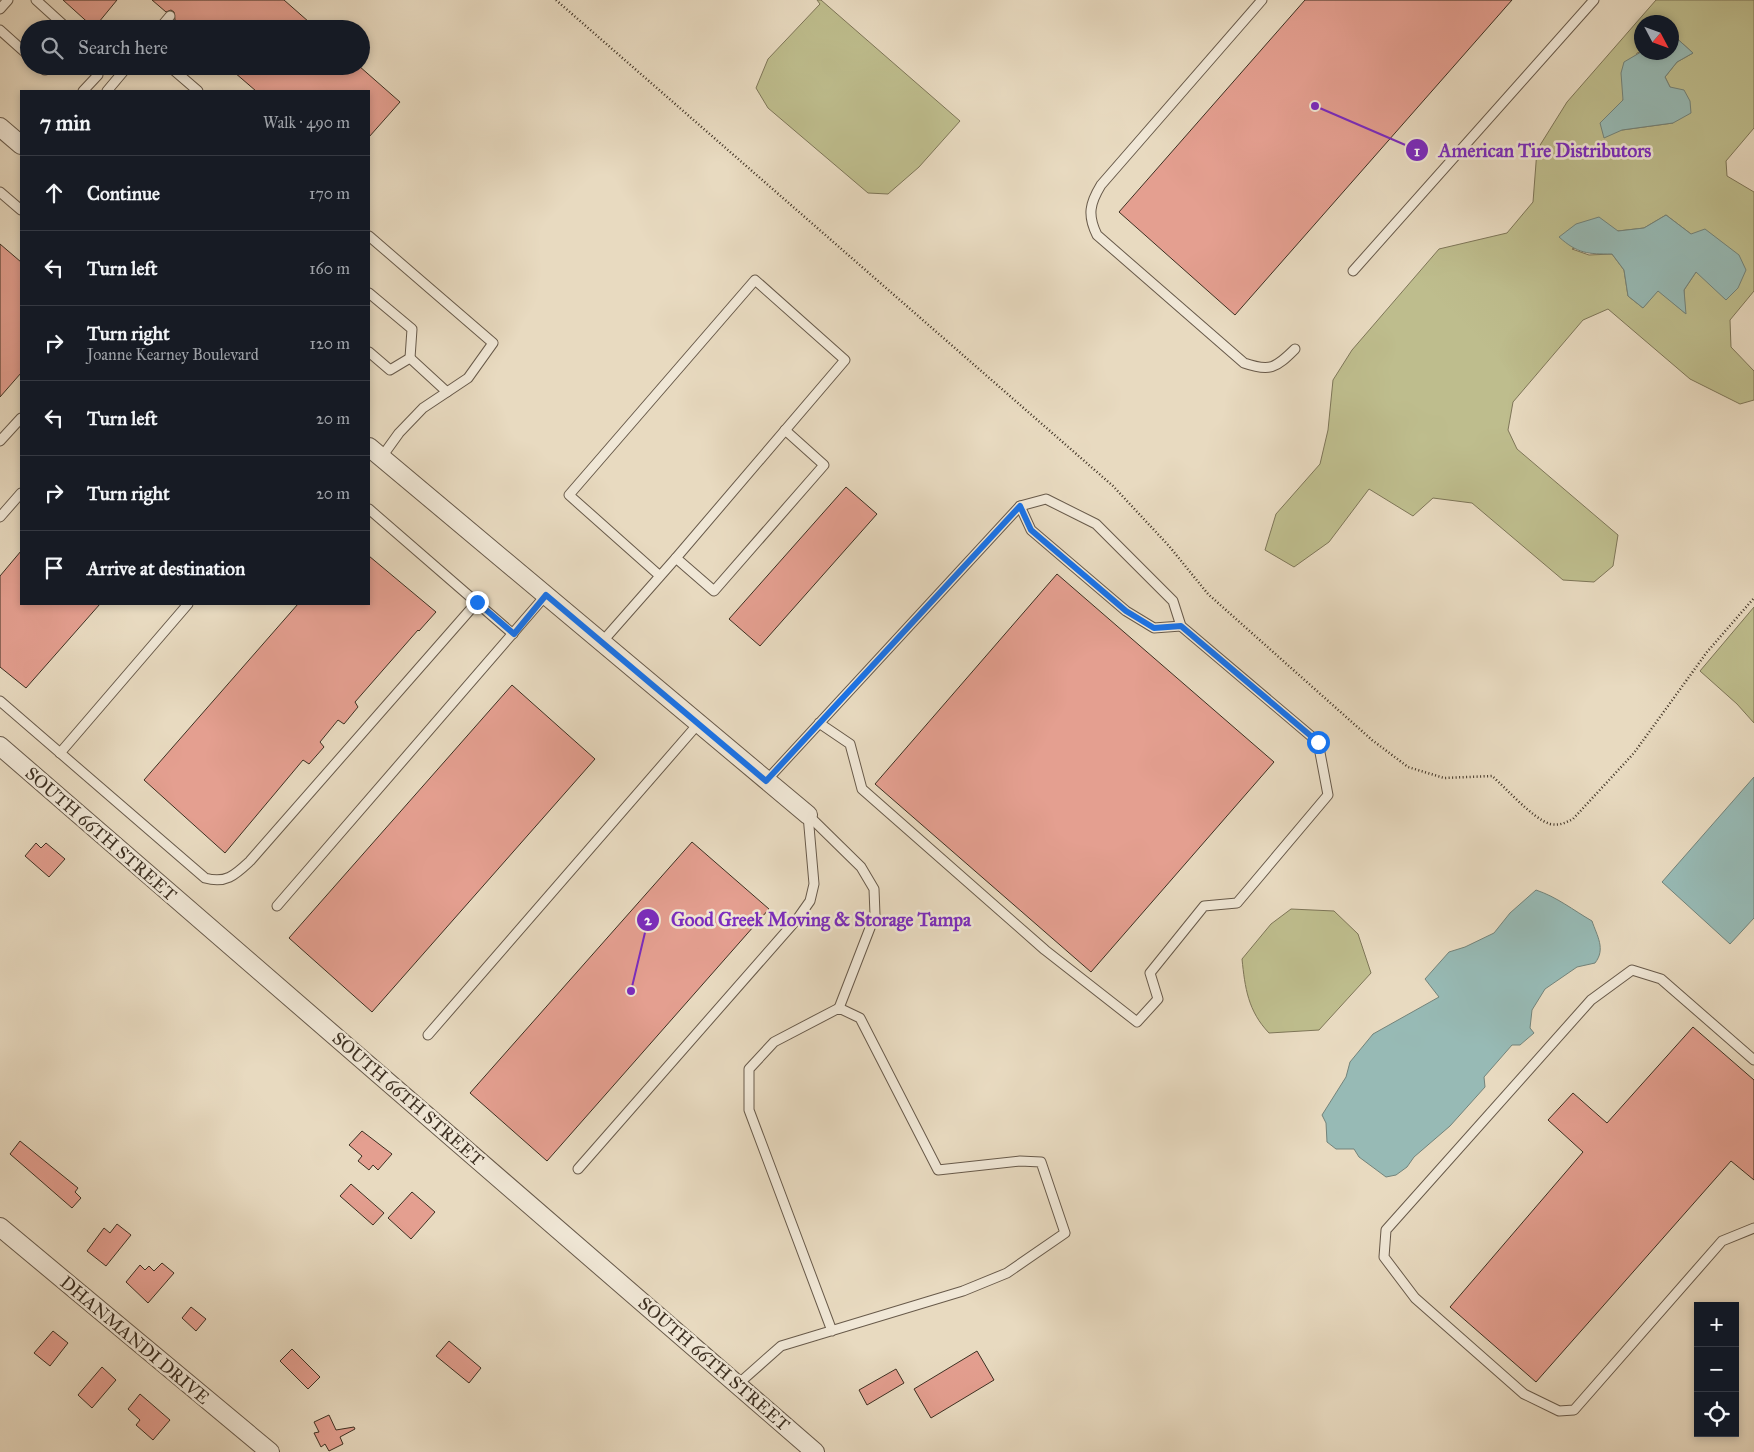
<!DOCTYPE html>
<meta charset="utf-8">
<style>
:root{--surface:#171b24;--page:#20242c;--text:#f1f3f6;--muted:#9ea1a6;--line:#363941}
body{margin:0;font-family:"IM FELL Great Primer",serif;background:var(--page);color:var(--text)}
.controls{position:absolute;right:15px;bottom:15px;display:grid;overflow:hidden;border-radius:0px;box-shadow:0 2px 8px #0003}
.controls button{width:45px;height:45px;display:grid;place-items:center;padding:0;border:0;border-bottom:1px solid var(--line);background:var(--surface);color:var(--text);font:25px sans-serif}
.compass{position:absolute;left:1634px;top:15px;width:45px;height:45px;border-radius:50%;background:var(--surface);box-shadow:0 2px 8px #0003;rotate:131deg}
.stop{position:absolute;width:15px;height:15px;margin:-11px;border:4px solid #1a73e8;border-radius:50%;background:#fff}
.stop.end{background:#1a73e8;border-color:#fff;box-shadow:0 1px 5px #0008}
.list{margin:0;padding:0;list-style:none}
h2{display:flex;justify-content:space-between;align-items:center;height:65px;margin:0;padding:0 20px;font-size:21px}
h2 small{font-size:16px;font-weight:400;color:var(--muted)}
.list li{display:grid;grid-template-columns:32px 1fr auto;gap:15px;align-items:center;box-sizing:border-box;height:75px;padding:0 20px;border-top:1px solid var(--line)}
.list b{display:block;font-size:19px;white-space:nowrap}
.list p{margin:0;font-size:16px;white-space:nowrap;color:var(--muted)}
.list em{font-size:16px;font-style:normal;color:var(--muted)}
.icon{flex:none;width:28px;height:28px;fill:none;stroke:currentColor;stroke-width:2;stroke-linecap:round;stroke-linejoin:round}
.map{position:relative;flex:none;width:1754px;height:1452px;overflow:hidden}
.search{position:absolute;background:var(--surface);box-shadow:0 2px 8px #0003;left:20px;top:20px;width:350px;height:55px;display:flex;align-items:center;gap:12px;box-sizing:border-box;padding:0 18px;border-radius:28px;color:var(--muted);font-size:19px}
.panel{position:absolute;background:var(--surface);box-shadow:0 2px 8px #0003;left:20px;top:90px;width:350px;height:515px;border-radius:0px}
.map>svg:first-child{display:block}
</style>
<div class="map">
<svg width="1754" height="1452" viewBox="0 0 1754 1452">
<rect width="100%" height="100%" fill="#e8dac0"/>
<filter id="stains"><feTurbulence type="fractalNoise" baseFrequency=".004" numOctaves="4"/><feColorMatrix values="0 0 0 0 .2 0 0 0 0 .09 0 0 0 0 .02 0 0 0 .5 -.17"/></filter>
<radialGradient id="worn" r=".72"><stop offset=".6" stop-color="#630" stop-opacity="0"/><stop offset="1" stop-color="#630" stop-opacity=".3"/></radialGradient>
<g fill="#bebd8d" stroke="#7e7658" fill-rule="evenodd">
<path d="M817 0H821L960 121 919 167 888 194 868 193 768 108 756 88 768 59 820 4Z"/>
<path d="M1656 0H1754V128L1726 161 1727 176 1754 192V291L1730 320 1731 347 1754 371V400L1740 404 1690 379 1608 309 1583 320 1513 402 1508 430 1517 449 1618 535 1613 566 1594 582 1563 580 1472 503 1433 498 1413 516 1369 489 1329 542 1294 567 1265 550 1276 514 1320 464 1328 430 1333 380 1352 350 1439 249 1507 233 1533 202 1537 150 1567 102ZM1642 22H1672V34L1693 53 1677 62 1665 77 1670 87 1673 123 1622 130 1600 123 1623 100 1637 53 1641 52ZM1666 215 1691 234 1696 272 1684 290 1685 313 1658 290 1643 308 1628 296 1624 270 1612 254 1589 255 1572 249 1618 231 1644 228Z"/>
<path d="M1754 607V723L1737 704 1700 671Z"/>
<path d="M1291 909 1334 911 1358 934 1371 973 1319 1030 1269 1033C1248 1011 1245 988 1242 959L1271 924Z"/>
</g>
<g fill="#97bab5" stroke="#73837a">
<path d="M1672 34 1693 53 1677 62 1665 77 1670 87 1684 90 1690 101 1691 113 1673 123 1622 130 1604 138 1600 123 1623 100 1621 73 1624 62 1641 52H1672Z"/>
<path d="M1666 215 1691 234 1705 229 1739 255 1746 270 1738 288 1726 300 1696 272 1684 290 1686 314 1658 291 1643 308 1628 296 1624 270 1612 254C1588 254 1578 254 1559 237L1576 224 1599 217 1618 231 1644 228Z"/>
<path d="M1754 777V918L1730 944 1662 882Z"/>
<path d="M1536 890C1557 897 1573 910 1592 921 1597 936 1606 949 1595 963L1577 967 1545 989 1532 1010 1530 1028 1534 1033 1520 1045H1512L1484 1077 1485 1087 1450 1126 1414 1157 1407 1167 1396 1175 1386 1177 1359 1157 1354 1149H1336L1327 1142 1326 1123 1322 1115 1346 1077 1350 1062 1373 1034 1439 997 1425 979 1449 952 1465 947 1494 933 1510 913Z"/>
</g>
<g fill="#e49f90" stroke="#3d3022">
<path d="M63 0H117L94 28Z"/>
<path d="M152 0H284L317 29H185L175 20 174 12 171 10 166 12Z"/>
<path d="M1305 0H1512L1235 315 1119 212Z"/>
<path d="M227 66H359L400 102 369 137V91H256Z"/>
<path d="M0 244 21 262V373L0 397Z"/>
<path d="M846 487 877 514 760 646 729 619Z"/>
<path d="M21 551V604H100L26 688 0 667V576Z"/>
<path d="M369 556 436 612 419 631 418 630 355 702 358 707 344 724 338 720 320 742 324 747 309 764 303 760 225 853 144 780 298 604H369Z"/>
<path d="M1057 574 1274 762 1091 972 875 784Z"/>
<path d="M512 685 595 759 372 1012 289 938Z"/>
<path d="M692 842 769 909 547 1161 470 1093Z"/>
<path d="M36 843 41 848 46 843 65 859 49 877 25 856Z"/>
<path d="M1693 1027 1754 1080V1180L1731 1161 1536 1382 1450 1307 1583 1152 1548 1120 1573 1093 1607 1123Z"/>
<path d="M362 1131 392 1154 378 1170 373 1165 369 1170 358 1161 362 1156 349 1145Z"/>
<path d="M20 1141 78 1188 75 1192 81 1198 72 1208 10 1154Z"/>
<path d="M351 1184 384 1213 373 1225 340 1196Z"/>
<path d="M412 1192 435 1212 411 1239 388 1218Z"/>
<path d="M117 1224 131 1235 106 1266 87 1251 104 1228 110 1233Z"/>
<path d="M162 1263 174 1273 148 1303 126 1282 140 1265 145 1270 149 1266 154 1271Z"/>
<path d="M191 1307 206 1319 196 1331 182 1318Z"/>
<path d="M53 1331 68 1343 50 1366 34 1353Z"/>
<path d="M449 1341 481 1368 469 1383 436 1356Z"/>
<path d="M292 1349 320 1377 308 1389 280 1361Z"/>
<path d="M977 1351 994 1380 931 1418 914 1389Z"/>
<path d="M102 1367 116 1380 92 1408 78 1395Z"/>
<path d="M896 1369 904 1383 867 1405 859 1390Z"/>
<path d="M140 1394 170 1420 153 1440 136 1425 140 1420 128 1409Z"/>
<path d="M329 1415 336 1430 354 1427 355 1429 340 1437 343 1444 329 1451 325 1444 321 1447 314 1433 319 1432 314 1422Z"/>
</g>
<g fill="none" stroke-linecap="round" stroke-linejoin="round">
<defs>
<g id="service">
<path d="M36 0 68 29"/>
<path d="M1262 0 1101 185C1090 203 1087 215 1097 235L1244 363C1270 372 1276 368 1295 349"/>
<path d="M0 9 8 0"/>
<path d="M159 29 170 16"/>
<path d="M0 30 29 56"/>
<path d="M41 66 45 70 48 66"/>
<path d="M169 66 198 91"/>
<path d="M83 91 98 75V66"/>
<path d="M107 91 128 66"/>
<path d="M0 192 21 210"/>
<path d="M369 236 493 343 468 378 423 408 399 433 381 458"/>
<path d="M1353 271 1594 0"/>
<path d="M369 293 412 329 410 358"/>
<path d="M369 352 390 370 410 358"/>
<path d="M410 358 447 392"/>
<path d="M0 441 21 418"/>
<path d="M1020 506 1031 530 1126 611 1154 628 1181 626"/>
<path d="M369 509 513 634"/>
<path d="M0 517 21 493"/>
<path d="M676 558 714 591 824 465 785 430"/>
<path d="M602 642 676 558 845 360 755 280 569 495 660 576"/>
<path d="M0 701 205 878C226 884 235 875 250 861L477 602"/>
<path d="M60 753 188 604"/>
<path d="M766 781 1020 506 1046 499 1096 524 1173 601 1181 626 1318 742 1328 795 1237 903 1204 906 1150 973 1158 999 1137 1022 1045 950 862 789 850 744 819 723"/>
<path d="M808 815 861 867 874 889 875 915 839 1008"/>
<path d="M277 906 546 595"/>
<path d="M428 1035 698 724"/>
<path d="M1754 1060 1661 979 1632 970 1591 1000 1386 1230 1384 1257 1415 1298 1524 1394 1559 1411 1574 1410 1722 1241 1754 1228"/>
<path d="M578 1169 798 918 810 901 814 884 808 815"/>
<path d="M737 1385 781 1346 963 1291 1007 1273 1065 1233 1041 1162 1020 1161 938 1170 860 1018 839 1008 774 1042 749 1069V1110L832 1331"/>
</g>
<g id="minor">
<path d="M0 127 21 145"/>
<path d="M369 447 808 815"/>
<path d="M0 746 815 1452"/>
<path d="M0 1227 270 1452"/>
</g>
</defs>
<use href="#service" stroke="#685a4a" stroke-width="11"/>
<use href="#minor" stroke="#685a4a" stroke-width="20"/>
<path stroke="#3d3022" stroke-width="2.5" stroke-dasharray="1 2.5" stroke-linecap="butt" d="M556 0 1113 486 1169 546 1208 594 1372 740 1408 767 1444 778 1492 776C1507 789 1532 818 1550 824 1559 826 1565 823 1573 819L1634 753 1707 652 1754 598"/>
<use href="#service" stroke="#f0e7d6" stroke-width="9"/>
<use href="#minor" stroke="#f0e7d6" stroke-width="18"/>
</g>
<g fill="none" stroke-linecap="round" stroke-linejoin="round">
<path stroke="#1a73e8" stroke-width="6" d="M477 602 514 634 546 595 766 781 1020 506 1031 530 1126 611 1154 628 1181 626 1318 742"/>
</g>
<g text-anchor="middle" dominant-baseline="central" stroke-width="5" stroke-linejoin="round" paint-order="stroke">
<g font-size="18" fill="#3d3022" stroke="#f0e7d6">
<text transform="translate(101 834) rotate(41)">SOUTH 66TH STREET</text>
<text transform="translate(408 1099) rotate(41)">SOUTH 66TH STREET</text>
<text transform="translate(135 1340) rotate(40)">DHANMANDI DRIVE</text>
<text transform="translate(714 1364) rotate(41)">SOUTH 66TH STREET</text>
</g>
</g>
<path fill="none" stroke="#7b2cbf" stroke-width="2" d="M1315 106L1417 150M631 991L648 920"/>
<g fill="#7b2cbf" stroke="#f0e7d6" stroke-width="2">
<circle cx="1315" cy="106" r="5"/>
<circle cx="631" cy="991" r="5"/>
<circle cx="1417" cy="150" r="12"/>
<circle cx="648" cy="920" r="12"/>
</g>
<g font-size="15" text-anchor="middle" font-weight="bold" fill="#fff">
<text x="1417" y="156">1</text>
<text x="648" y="925">2</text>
</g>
<g font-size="19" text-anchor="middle" font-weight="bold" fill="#7b2cbf" stroke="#f0e7d6" stroke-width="5" stroke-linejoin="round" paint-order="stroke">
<text x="1545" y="157">American Tire Distributors</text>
<text x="821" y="926">Good Greek Moving &amp; Storage Tampa</text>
</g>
<rect width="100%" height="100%" filter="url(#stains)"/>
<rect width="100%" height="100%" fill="url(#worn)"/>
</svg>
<div class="controls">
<button>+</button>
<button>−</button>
<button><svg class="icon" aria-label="locate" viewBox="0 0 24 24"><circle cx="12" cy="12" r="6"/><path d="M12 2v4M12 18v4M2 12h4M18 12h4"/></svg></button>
</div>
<svg class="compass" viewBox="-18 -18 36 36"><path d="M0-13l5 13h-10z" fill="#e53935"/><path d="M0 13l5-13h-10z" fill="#9ea1a6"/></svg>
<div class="stop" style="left:1318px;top:742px"></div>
<div class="stop end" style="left:477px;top:602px"></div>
<div class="search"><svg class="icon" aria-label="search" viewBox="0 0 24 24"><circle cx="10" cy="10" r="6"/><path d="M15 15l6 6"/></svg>Search here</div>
<section class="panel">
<h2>7 min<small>Walk · 490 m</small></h2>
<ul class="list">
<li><svg class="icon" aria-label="ahead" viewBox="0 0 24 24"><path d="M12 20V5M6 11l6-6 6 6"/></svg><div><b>Continue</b></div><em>170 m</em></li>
<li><svg class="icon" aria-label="left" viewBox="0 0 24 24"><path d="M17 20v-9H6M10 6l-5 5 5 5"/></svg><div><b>Turn left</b></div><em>160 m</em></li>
<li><svg class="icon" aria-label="right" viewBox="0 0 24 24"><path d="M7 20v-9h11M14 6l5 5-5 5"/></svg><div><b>Turn right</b><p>Joanne Kearney Boulevard</p></div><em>120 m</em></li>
<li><svg class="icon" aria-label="left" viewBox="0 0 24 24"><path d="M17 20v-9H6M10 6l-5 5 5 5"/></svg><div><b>Turn left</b></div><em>20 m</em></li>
<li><svg class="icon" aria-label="right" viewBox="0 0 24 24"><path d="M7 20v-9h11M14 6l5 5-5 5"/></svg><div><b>Turn right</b></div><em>20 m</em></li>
<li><svg class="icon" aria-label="arrive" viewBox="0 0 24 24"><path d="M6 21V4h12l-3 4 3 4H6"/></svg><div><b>Arrive at destination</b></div></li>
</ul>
</section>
</div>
